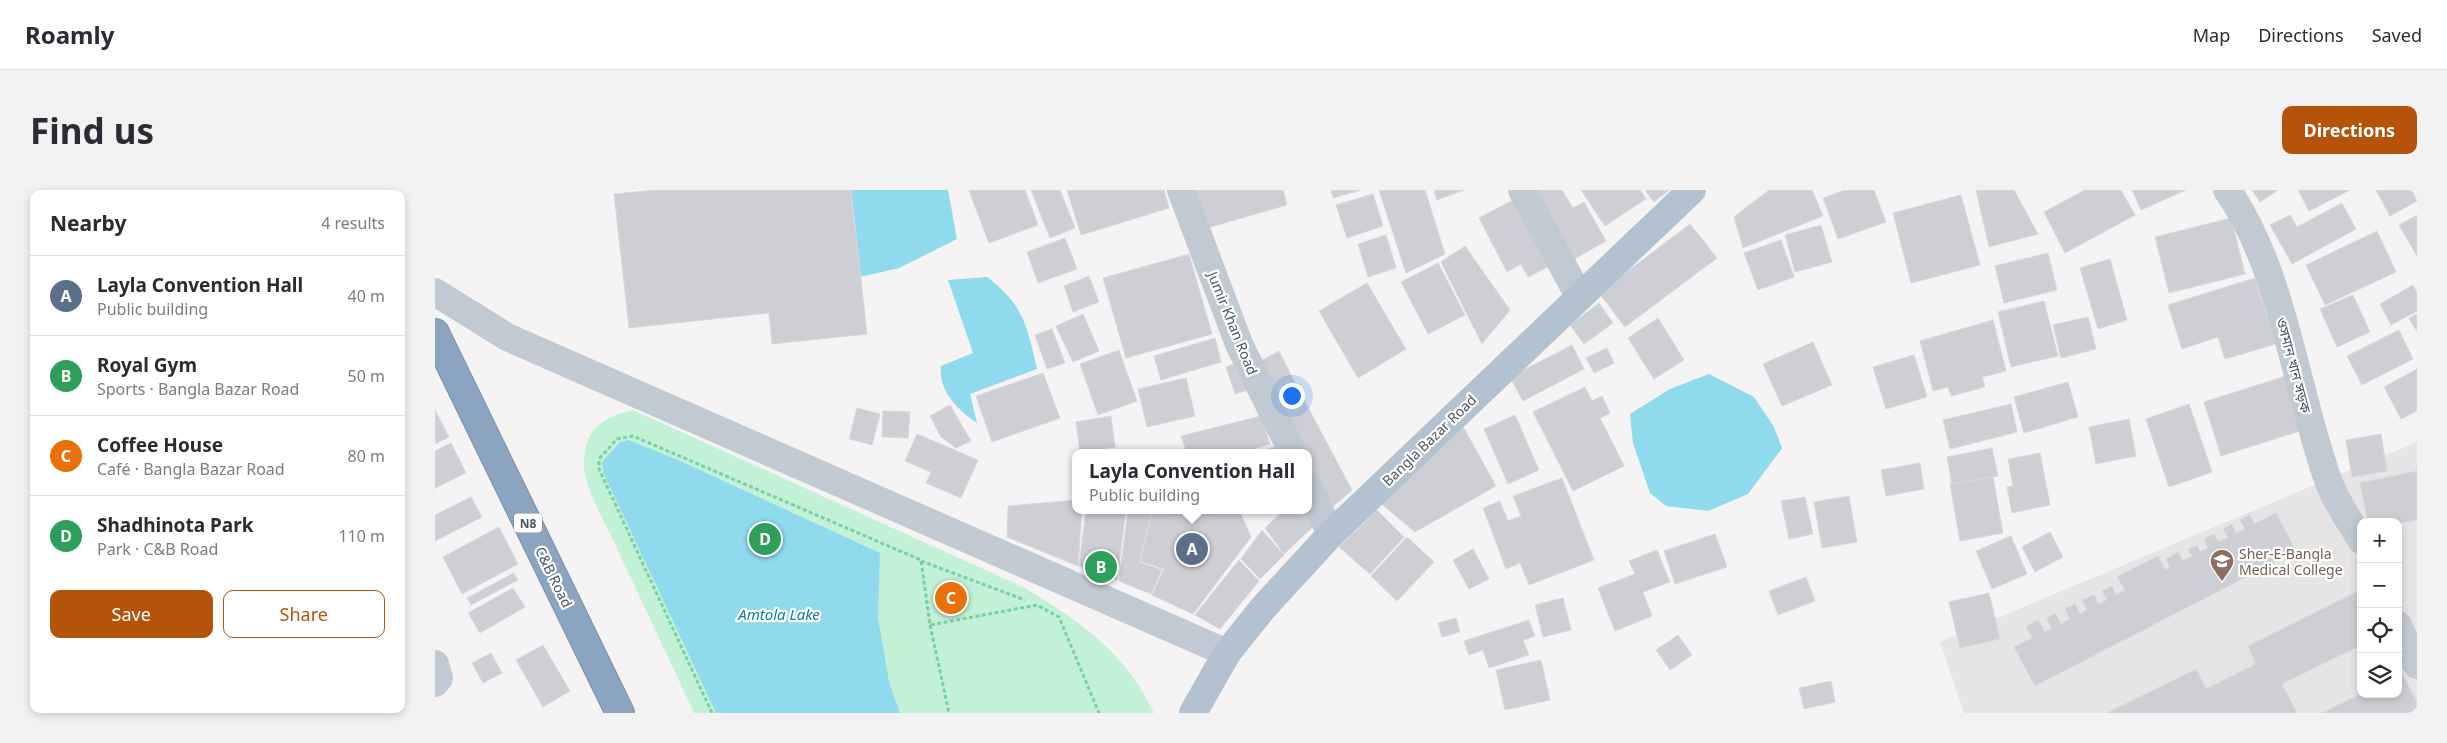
<!DOCTYPE html>
<meta charset="utf-8">
<style>
:root{--surface:#fff;--page:#f2f2f3;--text:#2b2b33;--muted:#7c7c81;--line:#e1e1e2;--accent:#b45309}
body{margin:0;font-family:"Noto Sans","Noto Sans Bengali",sans-serif;background:var(--page);color:var(--text)}
.controls{position:absolute;right:15px;bottom:15px;display:grid;overflow:hidden;border-radius:10px;box-shadow:0 2px 8px #0003}
.controls button{width:45px;height:45px;display:grid;place-items:center;padding:0;border:0;border-bottom:1px solid var(--line);background:var(--surface);color:var(--text);font:25px sans-serif}
.you{position:absolute;left:856px;top:205px;width:18px;height:18px;margin:-12px;border:4px solid #fff;border-radius:50%;background:#1a73e8;box-shadow:0 0 0 8px #1a73e833}
.badge{display:grid;place-items:center;width:32px;height:32px;border-radius:50%;background:var(--accent);color:#fff;font-size:16px;font-weight:700}
.pin{position:absolute;translate:-50% -50%;border:2px solid #fff;box-shadow:0 1px 5px #0006}
.popup{position:absolute;left:637px;top:259px;width:240px;height:65px;box-sizing:border-box;display:grid;place-content:center;border-radius:10px;background:var(--surface);filter:drop-shadow(0 1px 4px #0005);font-size:16px;white-space:nowrap;color:var(--muted)}
.popup b{font-size:19px;color:var(--text)}
.popup::after{content:'';position:absolute;left:50%;top:100%;margin-left:-10px;border:10px solid transparent;border-top-color:var(--surface)}
.list{margin:0;padding:0;list-style:none}
h2{display:flex;justify-content:space-between;align-items:center;height:65px;margin:0;padding:0 20px;font-size:21px}
h2 small{font-size:16px;font-weight:400;color:var(--muted)}
.list li{display:grid;grid-template-columns:32px 1fr auto;gap:15px;align-items:center;box-sizing:border-box;height:80px;padding:0 20px;border-top:1px solid var(--line)}
.list b{display:block;font-size:19px;white-space:nowrap}
.list p{margin:0;font-size:16px;white-space:nowrap;color:var(--muted)}
.list em{font-size:16px;font-style:normal;color:var(--muted)}
.actions{display:flex;gap:10px;padding:15px 20px}
.actions a{flex:1;padding:11px 0;border:1px solid var(--accent);border-radius:10px;text-align:center;font-size:18px;color:var(--accent)}
.actions .main{background:var(--accent);color:#fff}
.icon{flex:none;width:28px;height:28px;fill:none;stroke:currentColor;stroke-width:2;stroke-linecap:round;stroke-linejoin:round}
.map{position:relative;flex:none;width:1982px;height:523px;overflow:hidden;border-radius:10px}
header{display:flex;align-items:center;gap:30px;box-sizing:border-box;height:70px;padding:0 25px;background:var(--surface);border-bottom:1px solid var(--line)}
header strong{font-size:24px}
nav{display:flex;gap:28px;margin-inline-start:auto;font-size:18px}
.intro{display:flex;align-items:center;justify-content:space-between;box-sizing:border-box;height:120px;padding:0 30px}
h1{margin:0;font-size:35px}
.button{padding:12px 22px;border-radius:10px;background:var(--accent);color:#fff;font-size:18px;font-weight:700}
main{display:flex;gap:30px;padding:0 30px}
aside{flex:1;background:var(--surface);border-radius:10px;box-shadow:0 2px 8px #0003}
.map>svg:first-child{display:block}
</style>
<header>
<strong>Roamly</strong>
<nav><a>Map</a><a>Directions</a><a>Saved</a></nav>
</header>
<div class="intro"><h1>Find us</h1><a class="button">Directions</a></div>
<main>
<aside>
<h2>Nearby<small>4 results</small></h2>
<ul class="list">
<li><span class="badge" style="background:#5c6f8a">A</span><div><b>Layla Convention Hall</b><p>Public building</p></div><em>40 m</em></li>
<li><span class="badge" style="background:#2e9e5b">B</span><div><b>Royal Gym</b><p>Sports · Bangla Bazar Road</p></div><em>50 m</em></li>
<li><span class="badge" style="background:#e8710a">C</span><div><b>Coffee House</b><p>Café · Bangla Bazar Road</p></div><em>80 m</em></li>
<li><span class="badge" style="background:#2e9e5b">D</span><div><b>Shadhinota Park</b><p>Park · C&amp;B Road</p></div><em>110 m</em></li>
</ul>
<div class="actions"><a class="main">Save</a><a>Share</a></div>
</aside>
<div class="map">
<svg width="1982" height="523" viewBox="0 0 1982 523">
<rect width="100%" height="100%" fill="#f5f3f3"/>
<path fill="#e6e4e5" fill-rule="evenodd" d="M1982 252V523H1529L1505 452ZM1926 332H1963V504H1926Z"/>
<path fill="#c3f1d5" d="M198 220 590 398C646 432 690 462 719 523H259C233 467 206 410 180 354 171 336 149 295 149 276 149 240 165 228 198 220Z"/>
<g fill="#90daee">
<path d="M416 0H513L522 49 464 78 425 87Z"/>
<path d="M552 87C589 115 592 136 602 179L535 204 542 233C523 220 503 201 506 176L538 163 513 90Z"/>
<path d="M1274 184 1319 207 1339 237 1347 258 1313 304 1273 321 1231 316 1215 303 1198 253 1195 224 1235 199Z"/>
<path d="M193 250 243 270 445 363 443 428 454 492 465 523H281L169 284 167 272 185 252Z"/>
</g>
<g fill="#cdcfd5" stroke="#d7d9de">
<path d="M220 0H416L432 144 337 154 334 123 194 138 179 4Z"/>
<path d="M538 0H590L603 35 554 53 534 1Z"/>
<path d="M596 0H625L640 38 615 48Z"/>
<path d="M632 0H729L734 18 646 45Z"/>
<path d="M761 0H848L852 15 772 38Z"/>
<path d="M896 0H926L898 8Z"/>
<path d="M944 0H990L1010 64 971 83Z"/>
<path d="M999 0H1029L1002 10Z"/>
<path d="M1095 0H1127L1138 18 1149 12 1171 51 1136 71Z"/>
<path d="M1146 0H1205L1211 9 1170 36Z"/>
<path d="M1210 0H1234L1219 12Z"/>
<path d="M1334 0H1377L1388 26 1308 58 1299 27Z"/>
<path d="M1410 0H1439L1451 32 1403 49 1388 8Z"/>
<path d="M1541 0H1579L1603 44 1554 57Z"/>
<path d="M1650 0H1686L1700 25 1630 63 1609 22Z"/>
<path d="M1697 0H1751L1706 20Z"/>
<path d="M1817 0H1843L1825 12Z"/>
<path d="M1863 0H1915L1874 21Z"/>
<path d="M1941 0H1977L1982 11 1955 26Z"/>
<path d="M938 4 948 36 912 48 901 15Z"/>
<path d="M1526 5 1545 75 1476 93 1458 23Z"/>
<path d="M1084 7 1119 74 1093 87 1086 74 1072 82 1044 28Z"/>
<path d="M1907 13 1921 39 1857 74 1835 35 1855 25 1862 37Z"/>
<path d="M1982 25V66L1964 35Z"/>
<path d="M1796 28 1810 84 1734 103 1720 47Z"/>
<path d="M1255 34 1282 68 1190 137 1164 103Z"/>
<path d="M1386 35 1397 72 1360 82 1350 45Z"/>
<path d="M1942 41 1961 82 1890 115 1871 75Z"/>
<path d="M951 45 961 78 933 87 923 54Z"/>
<path d="M630 48 642 79 603 93 592 62Z"/>
<path d="M1346 50 1359 87 1323 100 1309 63Z"/>
<path d="M1030 56 1075 120 1047 154 1006 72Z"/>
<path d="M1613 63 1622 100 1569 113 1560 76Z"/>
<path d="M754 64 777 144 691 168 668 88Z"/>
<path d="M1675 69 1692 130 1663 139 1645 78Z"/>
<path d="M1003 73 1030 125 993 144 966 92Z"/>
<path d="M654 86 664 112 638 122 629 96Z"/>
<path d="M1820 88 1841 154 1790 169 1783 147 1747 159 1733 115Z"/>
<path d="M932 93 971 159 923 188 884 121Z"/>
<path d="M1978 95 1982 103V121L1956 135 1945 114Z"/>
<path d="M1918 105 1935 142 1902 157 1885 119Z"/>
<path d="M1609 111 1623 166 1576 177 1563 122Z"/>
<path d="M1164 113 1178 133 1149 154 1135 135Z"/>
<path d="M648 124 664 161 638 172 621 136Z"/>
<path d="M1982 124V142L1974 128Z"/>
<path d="M1653 127 1661 159 1626 168 1618 135Z"/>
<path d="M1223 128 1249 170 1219 189 1193 148Z"/>
<path d="M1558 130 1571 181 1547 187 1550 197 1516 206 1513 197 1498 201 1485 151Z"/>
<path d="M617 139 630 173 612 179 600 145Z"/>
<path d="M1964 140 1978 169 1927 195 1912 166Z"/>
<path d="M780 148 786 172 726 190 719 166Z"/>
<path d="M1378 152 1397 195 1347 216 1328 174Z"/>
<path d="M1137 155 1149 179 1088 211 1075 187Z"/>
<path d="M1172 158 1179 173 1159 183 1151 168Z"/>
<path d="M684 160 702 211 663 225 645 174Z"/>
<path d="M844 161 867 207 843 219 820 174Z"/>
<path d="M1479 165 1492 207 1451 219 1438 177Z"/>
<path d="M803 172 813 200 800 204 791 177Z"/>
<path d="M1982 179V221L1966 229 1949 197Z"/>
<path d="M608 183 625 228 557 252 541 206Z"/>
<path d="M1854 185 1871 239 1786 266 1769 212Z"/>
<path d="M751 188 760 226 712 237 703 199Z"/>
<path d="M1633 192 1643 227 1589 243 1579 207Z"/>
<path d="M1150 197 1157 211 1167 206 1175 223 1165 228 1189 276 1138 301 1098 222Z"/>
<path d="M868 208 917 300 894 320 873 278V263H865L844 221Z"/>
<path d="M1576 214 1582 242 1515 259 1508 230Z"/>
<path d="M1754 214 1777 282 1734 297 1711 229Z"/>
<path d="M515 215 536 251 521 258 506 247 495 226Z"/>
<path d="M422 218 445 224 437 255 414 249Z"/>
<path d="M0 220 14 247 0 254Z"/>
<path d="M448 221 475 222 473 248 447 247Z"/>
<path d="M1080 225 1104 280 1073 294 1049 239Z"/>
<path d="M676 226 680 257 645 262 641 232Z"/>
<path d="M826 226 835 254 804 263H752L746 246Z"/>
<path d="M1694 229 1701 266 1661 274 1654 237Z"/>
<path d="M1026 233 1061 296 980 342 943 311Z"/>
<path d="M482 244 543 270 526 308 491 293 496 282 470 271Z"/>
<path d="M1946 244 1952 281 1917 287 1911 250Z"/>
<path d="M16 253 31 283 0 298V261Z"/>
<path d="M840 257 841 263H817Z"/>
<path d="M1557 258 1563 286 1517 294 1512 267Z"/>
<path d="M1605 263 1615 315 1577 323 1572 297 1578 296 1573 269Z"/>
<path d="M1485 273 1489 299 1451 306 1446 280Z"/>
<path d="M1982 281V330L1963 333 1933 332 1925 293Z"/>
<path d="M1558 287 1568 343 1525 351 1515 294Z"/>
<path d="M1127 288 1159 370 1094 395 1085 373 1071 379 1048 318 1065 311 1073 331 1086 326 1078 306Z"/>
<path d="M1414 306 1422 352 1387 358 1379 312Z"/>
<path d="M36 307 47 327 0 351V325Z"/>
<path d="M1370 307 1378 344 1354 349 1346 311Z"/>
<path d="M641 310V320H647L643 376 572 347 573 316Z"/>
<path d="M651 320H691L682 390 644 376Z"/>
<path d="M693 320H717L704 372 727 380 716 404 684 391Z"/>
<path d="M718 320H804L816 347 758 424 717 405 729 379 705 371Z"/>
<path d="M849 320H873L882 333 849 364 830 338Z"/>
<path d="M942 320 969 347 935 384 904 357Z"/>
<path d="M1841 323 1861 361 1600 496 1579 457 1597 448 1591 436 1603 430 1610 442 1617 438 1611 428 1620 423 1626 434 1635 429 1630 419 1640 414 1645 424 1652 420 1647 410 1659 405 1663 414 1672 410 1667 401 1677 396 1681 405 1690 400 1682 387 1723 366 1730 380 1735 377 1731 369 1743 362 1748 371 1757 366 1753 359 1762 355 1765 362 1773 358 1769 349 1779 344 1783 352 1793 347 1788 339 1797 334 1801 343 1810 339 1805 330 1815 325 1819 334Z"/>
<path d="M64 337 83 374 27 404 8 367Z"/>
<path d="M827 340 849 365 825 389 806 369Z"/>
<path d="M1615 342 1628 367 1600 382 1587 357Z"/>
<path d="M1280 344 1292 377 1240 394 1229 361Z"/>
<path d="M1576 346 1592 384 1557 399 1541 361Z"/>
<path d="M972 347 999 372 962 411 936 386Z"/>
<path d="M1038 359 1054 389 1034 399 1018 370Z"/>
<path d="M1222 360 1235 392 1208 402 1217 426 1180 441 1163 398 1200 384 1194 371Z"/>
<path d="M804 370 824 391 785 439 760 425Z"/>
<path d="M79 383 83 390 36 415 32 408Z"/>
<path d="M1371 387 1380 411 1343 425 1334 401Z"/>
<path d="M78 398 90 417 45 443 33 423Z"/>
<path d="M1926 400V455L1847 494 1862 523H1672L1761 479 1771 499 1821 474 1813 456Z"/>
<path d="M1554 403 1565 449 1525 458 1514 412Z"/>
<path d="M1128 408 1136 440 1108 447 1100 415Z"/>
<path d="M1021 428 1025 442 1007 447 1003 433Z"/>
<path d="M1094 430 1100 446 1088 450 1094 465 1054 478 1048 460 1034 465 1029 451Z"/>
<path d="M1243 445 1257 465 1235 480 1221 460Z"/>
<path d="M108 455 135 501 108 517 81 470Z"/>
<path d="M56 463 67 483 48 493 37 473Z"/>
<path d="M1106 470 1115 510 1070 520 1061 480Z"/>
<path d="M1967 483 1982 513V523H1887L1926 504H1963V485Z"/>
<path d="M1396 491 1400 512 1369 519 1364 498Z"/>
</g>
<g fill="none" stroke-linecap="round" stroke-linejoin="round">
<defs>
<path id="highway" d="M0 143 185 523"/>
</defs>
<use href="#highway" stroke="#7690ad" stroke-width="30"/>
<g stroke="#7ad0a6" stroke-width="3" stroke-dasharray="4 2.5" stroke-linecap="butt">
<path d="M486 371 590 410"/>
<path d="M495 435 514 523"/>
<path d="M277 523 164 279V269L182 249 198 246 486 370 495 435 602 415 624 427 664 523"/>
</g>
<g stroke="#c1cad2" stroke-width="28">
<path d="M746 0 804 154 858 263"/>
<path d="M1087 0 1144 106"/>
<path d="M1792 0C1848 79 1860 198 1893 290 1900 311 1915 331 1926 350"/>
<path d="M0 102 72 147 792 463"/>
<path d="M873 296 896 344"/>
<path d="M1963 435 1976 466 1982 475"/>
<path d="M0 474 4 488 0 493"/>
</g>
<path stroke="#b3c2d1" stroke-width="28" d="M758 523 792 463 828 418 896 344 1257 0"/>
<use href="#highway" stroke="#8ba5c1" stroke-width="28"/>
</g>
<defs>
<symbol id="university-pin" viewBox="-11 -11 22 30"><path d="M0 17L-7.5 6A9.5 9.5 0 1 1 7.5 6Z" fill="#8d6e63" stroke="#fff"/><path d="M0-5L7-2L0 1L-7-2ZM-4 1L0 2.5L4 1V4Q0 6-4 4Z" fill="#fff"/></symbol>
</defs>
<g fill-rule="evenodd">
<use href="#university-pin" x="1773" y="357" width="28" height="38"/>
</g>
<g text-anchor="middle" dominant-baseline="central" stroke-width="4.5" stroke-linejoin="round" paint-order="stroke">
<rect fill="#fff" stroke="#808990" stroke-width="1" x="79" y="323.5" width="28" height="19" rx="4"/>
<g font-size="12" font-weight="bold" fill="#4a5661">
<text x="93" y="333">N8</text>
</g>
<g font-size="14" fill="#4a5661" stroke="#fff">
<text transform="translate(798 133) rotate(68)">Jumir Khan Road</text>
<text transform="translate(1859 175) rotate(75)">ওসমান খান সড়ক</text>
<text transform="translate(994 250) rotate(-44)">Bangla Bazar Road</text>
<text transform="translate(119 387) rotate(64)">C&amp;B Road</text>
</g>
<g font-size="14" fill="#785e54" stroke="#fff" text-anchor="start">
<text x="1804" y="363">Sher-E-Bangla<tspan x="1804" dy="16">Medical College</tspan></text>
</g>
<g font-size="15" font-style="italic" fill="#0c7c9b" stroke="#fff">
<text x="344" y="424">Amtola Lake</text>
</g>
</g>
</svg>
<div class="controls">
<button>+</button>
<button>−</button>
<button><svg class="icon" aria-label="locate" viewBox="0 0 24 24"><circle cx="12" cy="12" r="6"/><path d="M12 2v4M12 18v4M2 12h4M18 12h4"/></svg></button>
<button><svg class="icon" aria-label="layers" viewBox="0 0 24 24"><path d="M12 4l9 5-9 5-9-5zM3 14l9 5 9-5"/></svg></button>
</div>
<div class="you"></div>
<div class="pin badge" style="left:757px;top:359px;background:#5c6f8a">A</div>
<div class="popup"><b>Layla Convention Hall</b>Public building</div>
<div class="pin badge" style="left:666px;top:377px;background:#2e9e5b">B</div>
<div class="pin badge" style="left:516px;top:408px;background:#e8710a">C</div>
<div class="pin badge" style="left:330px;top:349px;background:#2e9e5b">D</div>
</div>
</main>
